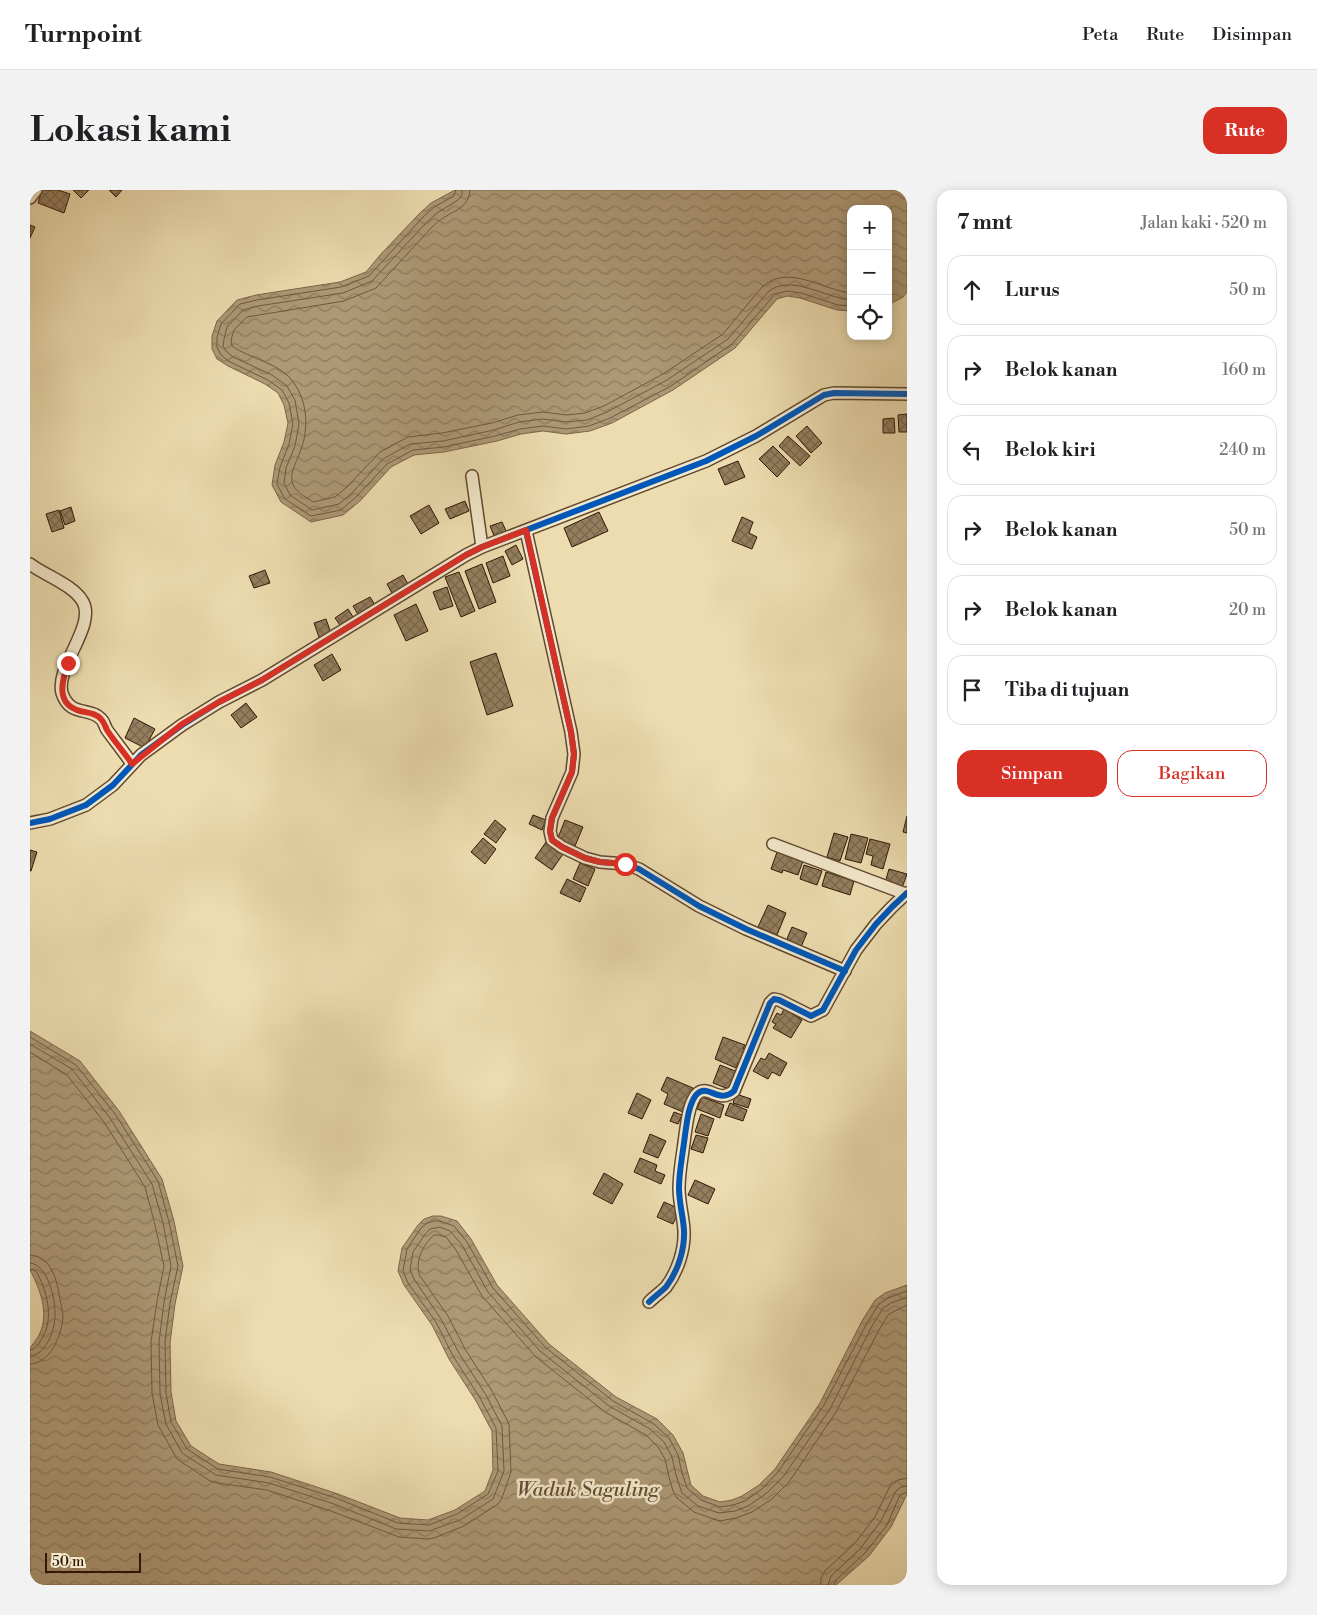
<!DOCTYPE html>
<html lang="id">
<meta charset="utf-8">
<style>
:root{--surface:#fff;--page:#f2f2f2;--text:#202124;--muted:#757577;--line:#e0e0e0;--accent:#d93025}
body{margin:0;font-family:"Libre Bodoni",serif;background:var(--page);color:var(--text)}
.controls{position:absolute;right:15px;top:15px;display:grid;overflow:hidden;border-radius:10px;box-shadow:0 2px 12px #0003}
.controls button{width:45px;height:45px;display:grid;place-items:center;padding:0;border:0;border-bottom:1px solid var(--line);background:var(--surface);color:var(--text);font:25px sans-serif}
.scale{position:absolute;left:15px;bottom:12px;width:96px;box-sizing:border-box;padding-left:5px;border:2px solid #321806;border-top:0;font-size:14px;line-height:18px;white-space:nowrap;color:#321806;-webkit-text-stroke:4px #f3e8cb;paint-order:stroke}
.stop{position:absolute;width:15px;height:15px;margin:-11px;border:4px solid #d93025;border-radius:50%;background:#fff}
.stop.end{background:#d93025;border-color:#fff;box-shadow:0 1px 5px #0008}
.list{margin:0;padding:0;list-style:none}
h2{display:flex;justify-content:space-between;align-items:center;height:65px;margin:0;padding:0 20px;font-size:21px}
h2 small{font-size:16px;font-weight:400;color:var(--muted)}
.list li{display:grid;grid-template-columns:32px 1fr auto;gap:15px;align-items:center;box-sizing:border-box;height:70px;margin:0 10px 10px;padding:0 10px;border:1px solid var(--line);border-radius:15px}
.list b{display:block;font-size:19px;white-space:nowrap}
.list em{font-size:16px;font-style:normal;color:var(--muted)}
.actions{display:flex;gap:10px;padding:15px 20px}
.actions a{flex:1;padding:11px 0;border:1px solid var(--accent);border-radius:15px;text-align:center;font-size:18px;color:var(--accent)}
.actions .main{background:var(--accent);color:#fff}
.icon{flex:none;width:28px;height:28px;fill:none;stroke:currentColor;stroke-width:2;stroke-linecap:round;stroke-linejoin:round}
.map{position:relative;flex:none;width:877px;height:1395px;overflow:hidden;border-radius:15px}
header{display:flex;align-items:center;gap:30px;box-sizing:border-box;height:70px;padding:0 25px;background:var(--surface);border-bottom:1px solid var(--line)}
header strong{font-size:24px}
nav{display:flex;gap:28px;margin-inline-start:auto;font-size:18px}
.intro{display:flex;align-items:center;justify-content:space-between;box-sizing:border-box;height:120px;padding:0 30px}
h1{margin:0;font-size:35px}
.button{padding:12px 22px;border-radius:15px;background:var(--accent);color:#fff;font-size:18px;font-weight:700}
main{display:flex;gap:30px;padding:0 30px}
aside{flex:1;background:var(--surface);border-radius:15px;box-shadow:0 2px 12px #0003}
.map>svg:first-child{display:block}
</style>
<header>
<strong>Turnpoint</strong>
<nav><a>Peta</a><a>Rute</a><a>Disimpan</a></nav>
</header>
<div class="intro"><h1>Lokasi kami</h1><a class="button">Rute</a></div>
<main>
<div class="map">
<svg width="877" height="1395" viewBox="0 0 877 1395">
<defs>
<pattern id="water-waves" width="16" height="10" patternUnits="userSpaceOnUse" patternTransform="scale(1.25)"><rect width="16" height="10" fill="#ad9976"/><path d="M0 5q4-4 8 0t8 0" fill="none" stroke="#8d7c5f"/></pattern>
<pattern id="building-cross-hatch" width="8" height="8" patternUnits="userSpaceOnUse" patternTransform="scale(1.25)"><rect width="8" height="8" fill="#937e5e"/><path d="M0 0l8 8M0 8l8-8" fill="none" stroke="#79664c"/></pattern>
</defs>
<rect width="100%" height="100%" fill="#ecdcaf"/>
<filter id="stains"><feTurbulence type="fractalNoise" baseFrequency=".004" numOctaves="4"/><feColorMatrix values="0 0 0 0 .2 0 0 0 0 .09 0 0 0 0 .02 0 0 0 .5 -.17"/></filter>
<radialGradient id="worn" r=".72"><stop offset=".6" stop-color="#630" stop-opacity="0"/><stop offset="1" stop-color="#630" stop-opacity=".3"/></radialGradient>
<g fill="url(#water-waves)" stroke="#7c6549">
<path d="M425 0H877V102L873 107 858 115V19H821V121L807 120 770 108 757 106 747 109 705 158 643 200 582 233 560 241 536 244 513 241 491 244 467 251 414 262 384 265 361 277 330 311 313 325 281 332 251 312 242 295 245 275 254 252 258 233 254 215 248 203 235 194 198 176 187 169 182 159V146L187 131 207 110 226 105 310 92 336 82 351 64 389 24 401 13Z"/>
<path d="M0 841 50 871 89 921 132 989 144 1031 153 1076 145 1114 140 1153 141 1202 146 1231 161 1256 189 1274 241 1282 308 1304 370 1328 398 1330 425 1320 455 1301 463 1280 462 1241 446 1211 419 1169 402 1135 374 1095 368 1081 372 1058 388 1035 394 1029 403 1026H411L427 1031 441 1049 467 1095 519 1154 586 1207 627 1229 643 1245 653 1263 661 1295 673 1306 690 1312 702 1310 712 1306 729 1295 745 1279 790 1213 832 1131 845 1110 855 1103 877 1095V1304L861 1337 839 1366 806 1395H0V1158C3 1154 7 1149 9 1145 20 1124 10 1099 0 1080Z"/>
</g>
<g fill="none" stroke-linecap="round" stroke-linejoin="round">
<g stroke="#70583e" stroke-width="1">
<path d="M426 0 424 6 404 17 393 27 339 86 311 97 227 110 210 114 191 134 187 147V157L191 165 200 172 238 190 252 200 259 213 263 234 259 254 250 277 247 294 255 309 281 326 311 320 326 307 357 274 383 260 414 257 465 246 490 239 513 236 536 239 559 236 580 228 641 196 702 154 745 104 757 101 771 103 808 115 821 116"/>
<path d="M432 0V5L428 10 407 23 397 32 342 91 313 103 228 116 213 120 197 137 194 149 193 156 196 161 203 167 242 185 257 196 265 210 269 234 265 256 256 278 254 293 260 305 282 320 309 314 322 303 353 269 380 254 413 251 464 240 489 232 513 229 536 232 557 230 577 222 637 190 698 149 738 102C760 83 795 108 821 110"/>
<path d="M440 0C439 18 424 20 412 29 408 31 405 34 402 37L346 98 314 111 217 127 204 140 201 150 202 156C220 169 251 173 264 193 278 213 279 240 270 262 267 271 260 282 262 291 263 301 276 307 283 312L305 307 317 297 350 262 378 247 412 243 462 233 488 225 513 222 537 225 555 223 574 216 633 184 693 144 732 97C758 73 792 100 821 103"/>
<path d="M0 847 46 875 85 924 128 991 139 1032 148 1076 140 1113 135 1152 136 1203 141 1232 157 1259 188 1279 240 1287 306 1308 368 1333 399 1335 427 1324 458 1304 468 1281 466 1238 450 1208 423 1166 406 1132 378 1093 373 1081 377 1059 391 1038 397 1033 404 1031H410L424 1036 437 1052 463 1098 515 1157 583 1211 624 1234 639 1248 648 1265 652 1283 657 1298 671 1310 690 1317 703 1315 715 1311 732 1299 748 1282 794 1215 837 1133 849 1114 858 1108 877 1101"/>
<path d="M0 854 42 879 80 928 122 994 133 1033 141 1076 134 1112 129 1152 130 1204 136 1234 152 1263 186 1285 239 1293 304 1314 366 1339 399 1341 430 1330 463 1309 474 1281 472 1236 456 1205 429 1163 411 1129 384 1089 380 1080 383 1062 396 1043 400 1039 410 1037 420 1041 432 1055 458 1102 510 1161 579 1216 620 1239 634 1252 642 1267 646 1285 652 1303 668 1316 689 1323 705 1321 718 1316 737 1303 753 1287 800 1219 842 1136 853 1118 861 1113 877 1107"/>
<path d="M0 862 37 885 74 932 115 997 125 1035 134 1076 127 1111 121 1152 122 1203 128 1235 147 1269 180 1291 187 1293 237 1300 301 1321 369 1347 398 1349 404 1348 434 1336 468 1314 472 1308 481 1282 479 1234 462 1201 435 1159 418 1126 390 1086C384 1072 393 1055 404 1045H409L416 1047 426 1060 452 1106 506 1167 575 1222 616 1245 628 1257 635 1269 639 1287 643 1301 647 1308 664 1322 689 1331 706 1328 722 1322 742 1309 759 1292 806 1222 849 1140 859 1124 877 1115"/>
<path d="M0 1065C22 1066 27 1091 30 1109 31 1115 33 1122 33 1128 31 1146 21 1173 0 1174"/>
<path d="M0 1073C18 1074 26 1111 25 1126 25 1140 16 1165 0 1166"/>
<path d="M0 1079 6 1081C17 1100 25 1130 11 1150 8 1155 6 1159 0 1160"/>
<path d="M791 1395V1388L795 1381 825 1353 845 1327 860 1296 868 1290 877 1288"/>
<path d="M798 1395 801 1386 830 1359 851 1331 866 1301 871 1297 877 1296"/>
<path d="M804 1395 806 1390 835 1363 857 1335 870 1305 877 1302"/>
</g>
</g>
<g fill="url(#building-cross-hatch)" stroke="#321806">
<path d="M12 0H28L40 4 34 23 8 13Z"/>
<path d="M43 0H59L51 8Z"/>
<path d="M79 0H92L86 7Z"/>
<path d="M0 35 5 37 0 48Z"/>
<path d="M877 224V242H869L868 225Z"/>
<path d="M864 228 865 243H853V229Z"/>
<path d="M777 236 792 253 781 263 766 246Z"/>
<path d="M758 246 780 266 770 276 749 256Z"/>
<path d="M743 256 760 273 747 287 729 269Z"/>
<path d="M708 271 715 287 695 295 688 279Z"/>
<path d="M435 311 439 321 420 329 415 319Z"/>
<path d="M399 315 409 333 391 344 380 326Z"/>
<path d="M41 317 45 331 35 335 30 321Z"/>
<path d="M29 320 34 338 22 342 16 324Z"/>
<path d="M569 322 578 341 542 357 534 338Z"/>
<path d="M712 327 723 332 719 343 727 347 722 359 702 351Z"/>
<path d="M472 332 477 343 465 348 460 336Z"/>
<path d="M486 355 493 369 482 375 475 361Z"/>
<path d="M473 366 480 386 463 393 456 373Z"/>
<path d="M452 374 466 412 449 419 435 381Z"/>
<path d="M235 380 240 393 224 398 219 386Z"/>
<path d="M429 382 445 421 431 427 415 387Z"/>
<path d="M373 385 379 396 363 405 357 394Z"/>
<path d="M417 397 423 416 410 420 403 402Z"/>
<path d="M340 407 347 418 330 428 323 416Z"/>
<path d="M386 414 398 441 376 451 364 425Z"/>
<path d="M318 419 325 430 312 438 305 428Z"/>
<path d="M296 429 302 446 290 450 284 433Z"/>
<path d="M466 463 483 516 457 525 440 472Z"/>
<path d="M302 464 311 480 293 491 284 475Z"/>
<path d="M216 513 227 527 211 538 201 525Z"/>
<path d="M104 528 125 539 115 558 95 548Z"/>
<path d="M503 625 516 630 512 640 499 634Z"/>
<path d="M877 626V643L873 642Z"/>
<path d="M465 630 476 639 466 653 454 644Z"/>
<path d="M535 630 553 637 545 656 527 650Z"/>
<path d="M804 643 818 647 810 671 797 667Z"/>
<path d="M821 644 838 648 831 673 815 669Z"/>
<path d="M453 648 466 659 455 674 441 662Z"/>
<path d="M840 649 860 654 853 679 841 675 843 666 836 664Z"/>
<path d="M516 652 533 664 522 680 505 668Z"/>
<path d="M0 660 7 662 1 681H0Z"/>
<path d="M747 662 773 671 768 685 753 680 752 683 741 679Z"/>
<path d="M550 673 565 679 558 696 543 689Z"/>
<path d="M774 675 792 681 787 695 770 689Z"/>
<path d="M859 679 877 684 872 698 855 693Z"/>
<path d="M796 682 824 691 820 705 792 696Z"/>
<path d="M537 689 556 698 550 712 530 703Z"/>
<path d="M738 715 756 723 747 745 728 737Z"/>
<path d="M762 737 777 743 771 757 756 751Z"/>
<path d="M754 819 772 830 761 848 743 838 746 834 742 832 747 823 751 825Z"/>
<path d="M693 847 715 855 713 859 718 861 712 875 708 873 706 878 685 869Z"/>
<path d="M739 863 757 873 750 886 742 882 738 889 723 881 731 868 735 870Z"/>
<path d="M690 875 708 882 701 900 683 893Z"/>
<path d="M637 887 663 898 653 922 634 914 638 904 631 900Z"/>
<path d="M607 903 621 910 612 929 598 923Z"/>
<path d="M706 904 721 909 718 918 703 913Z"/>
<path d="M672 907 694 915 690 928 667 919Z"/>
<path d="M700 913 717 920 713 931 695 925Z"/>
<path d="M644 922 652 925 648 934 640 931Z"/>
<path d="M671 924 684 929 678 946 665 942Z"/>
<path d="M620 944 636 951 628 968 613 962Z"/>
<path d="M666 945 678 948 673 963 661 959Z"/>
<path d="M610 968 627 975 625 981 635 985 631 994 604 982Z"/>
<path d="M574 983 593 994 582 1014 563 1004Z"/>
<path d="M665 990 685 999 678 1014 658 1005Z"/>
<path d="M634 1012 650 1019 643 1034 627 1027Z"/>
</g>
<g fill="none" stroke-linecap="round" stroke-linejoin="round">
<defs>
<g id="street">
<path d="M0 8 6 0"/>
<path d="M442 286 452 357"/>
<path d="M496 341 541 542 544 564 542 582 522 628 520 641 522 650 532 657 555 668 570 672 595 674 609 679 669 716 716 739 815 781"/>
<path d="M0 374C14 385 44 395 53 412 66 436 25 477 32 503 40 528 61 516 72 530 74 532 75 537 77 540 85 551 94 562 102 574"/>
<path d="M0 633 20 629 56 615 83 595 111 565 152 535 189 512 232 490 436 365 452 357 676 271 726 246 794 205 804 203 877 204"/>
<path d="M743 654 876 704"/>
<path d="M619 1112C624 1107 631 1102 636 1097 648 1081 655 1059 654 1040 653 1026 649 1012 649 998 649 981 653 963 655 945 657 933 658 916 666 905 678 892 688 915 704 901L740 813 744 809 749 810 781 826 793 820 826 760 846 734 862 717 877 703"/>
</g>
</defs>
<use href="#street" stroke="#604930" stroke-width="14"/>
<use href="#street" stroke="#f3e8cb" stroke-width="11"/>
<defs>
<g id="cycleway">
<path d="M496 341 541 542 544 564 542 582 522 628 520 641 522 650 532 657 555 668 570 672 595 674 609 679 669 716 716 739 815 781"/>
<path d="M0 633 20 629 56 615 83 595 111 565 152 535 189 512 232 490 436 365 452 357 676 271 726 246 794 205 804 203 877 204"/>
<path d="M619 1112C624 1107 631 1102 636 1097 648 1081 655 1059 654 1040 653 1026 649 1012 649 998 649 981 653 963 655 945 657 933 658 916 666 905 678 892 688 915 704 901L740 813 744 809 749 810 781 826 793 820 826 760 846 734 862 717 877 703"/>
</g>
</defs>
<use href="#cycleway" stroke="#f3e8cb" stroke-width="9"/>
<use href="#cycleway" stroke="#0057b8" stroke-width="6"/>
</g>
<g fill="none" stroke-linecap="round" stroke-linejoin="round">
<path stroke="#d93025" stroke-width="6" d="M38 473C32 491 25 514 50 521 58 523 66 523 71 529 74 532 75 536 77 540 84 551 94 562 102 574L152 534 189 512 232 490 436 365 452 357 496 340 541 542 544 564 542 582 522 628 520 641 522 650 532 657 555 668 570 672 595 674"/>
</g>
<g text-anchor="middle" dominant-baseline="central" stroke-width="5" stroke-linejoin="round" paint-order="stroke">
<g font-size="20" font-style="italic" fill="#634c33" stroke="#f3e8cb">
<text x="558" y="1300">Waduk Saguling</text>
</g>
</g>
<rect width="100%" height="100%" filter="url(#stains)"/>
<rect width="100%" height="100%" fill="url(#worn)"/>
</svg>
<div class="controls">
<button>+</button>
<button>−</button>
<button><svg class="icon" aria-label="locate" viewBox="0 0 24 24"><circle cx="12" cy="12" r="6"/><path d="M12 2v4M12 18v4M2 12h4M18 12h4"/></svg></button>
</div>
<div class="scale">50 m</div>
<div class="stop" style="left:595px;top:674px"></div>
<div class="stop end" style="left:38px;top:473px"></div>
</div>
<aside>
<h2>7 mnt<small>Jalan kaki · 520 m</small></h2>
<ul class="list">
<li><svg class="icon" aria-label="ahead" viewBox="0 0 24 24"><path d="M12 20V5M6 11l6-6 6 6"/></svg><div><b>Lurus</b></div><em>50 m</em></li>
<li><svg class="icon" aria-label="right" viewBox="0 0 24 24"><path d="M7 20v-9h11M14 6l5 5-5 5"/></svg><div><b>Belok kanan</b></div><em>160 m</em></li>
<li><svg class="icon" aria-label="left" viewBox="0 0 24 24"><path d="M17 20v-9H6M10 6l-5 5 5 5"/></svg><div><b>Belok kiri</b></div><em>240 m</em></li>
<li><svg class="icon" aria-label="right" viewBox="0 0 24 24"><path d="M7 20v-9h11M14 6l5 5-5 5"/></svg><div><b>Belok kanan</b></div><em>50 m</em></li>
<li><svg class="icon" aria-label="right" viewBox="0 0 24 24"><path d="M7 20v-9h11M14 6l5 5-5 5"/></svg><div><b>Belok kanan</b></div><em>20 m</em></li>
<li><svg class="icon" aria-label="arrive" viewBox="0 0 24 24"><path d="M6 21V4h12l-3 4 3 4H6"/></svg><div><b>Tiba di tujuan</b></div></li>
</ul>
<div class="actions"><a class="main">Simpan</a><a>Bagikan</a></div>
</aside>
</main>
